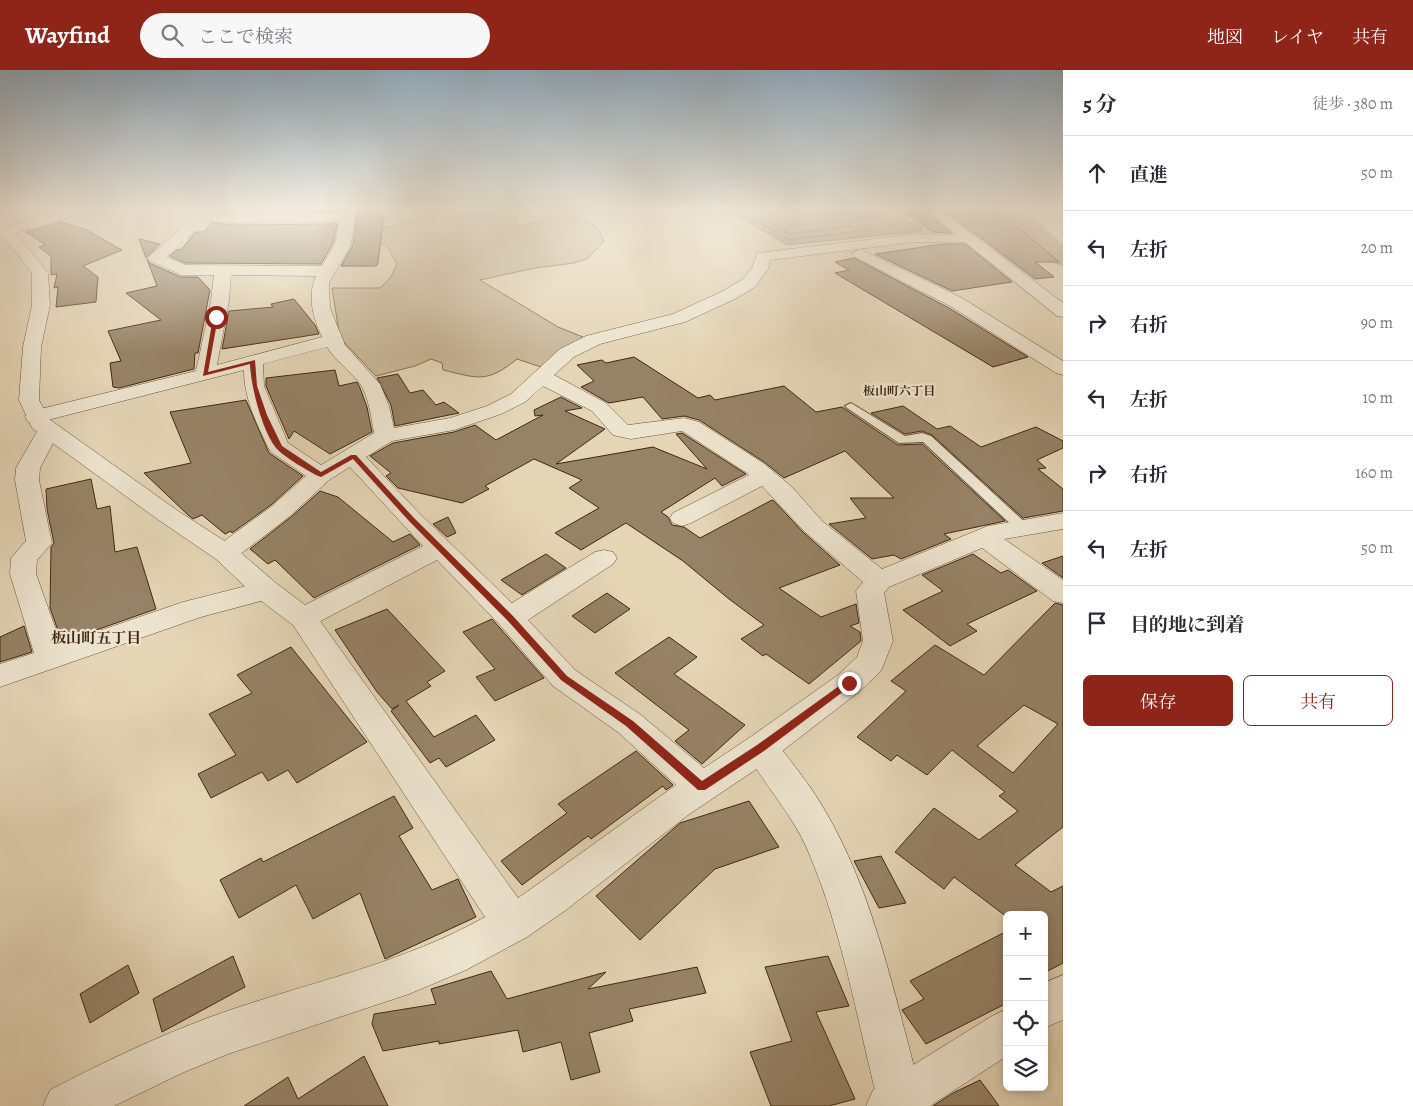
<!DOCTYPE html>
<html lang="ja">
<meta charset="utf-8">
<style>
:root{--surface:#fff;--page:#f7f7f7;--text:#2b2b33;--muted:#7c7c81;--line:#e1e1e2;--accent:#8f2418}
body{margin:0;font-family:Alegreya,"Noto Serif JP",serif;background:var(--page);color:var(--text)}
.controls{position:absolute;right:15px;bottom:15px;display:grid;overflow:hidden;border-radius:8px;box-shadow:0 2px 8px #0003}
.controls button{width:45px;height:45px;display:grid;place-items:center;padding:0;border:0;border-bottom:1px solid var(--line);background:var(--surface);color:var(--text);font:25px sans-serif}
.stop{position:absolute;width:15px;height:15px;margin:-11px;border:4px solid #8f2418;border-radius:50%;background:#fff}
.stop.end{background:#8f2418;border-color:#fff;box-shadow:0 1px 5px #0008}
.list{margin:0;padding:0;list-style:none}
h2{display:flex;justify-content:space-between;align-items:center;height:65px;margin:0;padding:0 20px;font-size:21px}
h2 small{font-size:16px;font-weight:400;color:var(--muted)}
.list li{display:grid;grid-template-columns:32px 1fr auto;gap:15px;align-items:center;box-sizing:border-box;height:75px;padding:0 20px;border-top:1px solid var(--line)}
.list b{display:block;font-size:19px;white-space:nowrap}
.list em{font-size:16px;font-style:normal;color:var(--muted)}
.actions{display:flex;gap:10px;padding:15px 20px}
.actions a{flex:1;padding:11px 0;border:1px solid var(--accent);border-radius:8px;text-align:center;font-size:18px;color:var(--accent)}
.actions .main{background:var(--accent);color:#fff}
.icon{flex:none;width:28px;height:28px;fill:none;stroke:currentColor;stroke-width:2;stroke-linecap:round;stroke-linejoin:round}
.map{position:relative;flex:none;width:1063px;height:1036px;overflow:hidden}
header{display:flex;align-items:center;gap:30px;box-sizing:border-box;height:70px;padding:0 25px;background:var(--accent);color:#fff}
header strong{font-size:24px}
nav{display:flex;gap:28px;margin-inline-start:auto;font-size:18px}
.search{width:350px;height:45px;background:var(--page);display:flex;align-items:center;gap:12px;box-sizing:border-box;padding:0 18px;border-radius:28px;color:var(--muted);font-size:19px}
main{display:flex}
aside{flex:1;background:var(--surface)}
.map>svg:first-child{display:block}
</style>
<header>
<strong>Wayfind</strong>
<div class="search"><svg class="icon" aria-label="search" viewBox="0 0 24 24"><circle cx="10" cy="10" r="6"/><path d="M15 15l6 6"/></svg>ここで検索</div>
<nav><a>地図</a><a>レイヤ</a><a>共有</a></nav>
</header>
<main>
<div class="map">
<svg width="1063" height="1036" viewBox="0 0 1063 1036">
<rect width="100%" height="100%" fill="#e4d5b5"/>
<filter id="stains"><feTurbulence type="fractalNoise" baseFrequency=".004" numOctaves="4"/><feColorMatrix values="0 0 0 0 .2 0 0 0 0 .09 0 0 0 0 .02 0 0 0 .5 -.17"/></filter>
<radialGradient id="worn" r=".72"><stop offset=".6" stop-color="#630" stop-opacity="0"/><stop offset="1" stop-color="#630" stop-opacity=".3"/></radialGradient>
<path fill="#c8b899" stroke="#847054" d="M458 138H477L488 141 491 146 518 149 516 154 521 156C547 148 594 136 604 172L587 189 574 193 535 198 480 210 558 257 583 267 541 297 517 289C486 314 478 308 443 300L442 293 431 289 415 296 376 306 340 268 332 218H380L391 207 397 194 386 175 363 172 360 164Z"/>
<path fill="#ad9b7d" stroke="#826d51" d="M750 138H813L883 143 922 157 921 161 787 175C768 162 750 155 731 140Z"/>
<g fill="none" stroke-linecap="round" stroke-linejoin="round">
<g stroke="#776246" stroke-width="1">
<path d="M737 138C754 151 772 158 789 170L898 156 881 148 835 145 831 138"/>
<path d="M746 138 790 164 851 156 850 152 830 149 824 138"/>
<path d="M759 138 778 146 792 156 819 153 817 138"/>
</g>
<path fill="#ad9b7d" fill-rule="evenodd" d="M998 138H1022L1063 174V196L1054 193Z"/>
</g>
<g fill="#968266" stroke="#412910" fill-rule="evenodd">
<path d="M301 138H340L339 142H299Z"/>
<path d="M358 138H369L384 145 378 193 376 196H341L353 175Z"/>
<path d="M898 138H921L951 163 933 162Z"/>
<path d="M941 138H995L1059 192H1035L1054 207 1035 209Z"/>
<path d="M60 152 85 159 122 180 83 196 98 207 96 232 56 237 58 217 54 218 57 204 51 205V186L39 177 46 175 26 162Z"/>
<path d="M211 153 232 155 337 154 333 174 321 194 185 193 169 186 178 179 181 180 195 162H204Z"/>
<path d="M139 169 160 174 146 188Z"/>
<path d="M943 174H965L1012 212 952 221 875 184Z"/>
<path d="M854 188 949 238 1028 287 993 297 835 203 849 200 835 192Z"/>
<path d="M147 189 149 193 181 207H198L210 220 198 283H195L194 299 119 318 113 317 110 293 121 291 108 261 161 250 126 223 157 216Z"/>
<path d="M294 229 315 255 319 264 222 279 229 241 273 237 271 234Z"/>
<path d="M634 287 698 328 710 325 715 330 784 316 816 342 842 337 898 375 922 374 1005 451 944 464 951 469 901 489 894 485 872 489 829 454 866 448 850 428H894L845 381 784 408 764 392 699 350 684 346 662 349 643 327 609 333 581 317 594 311 577 295 602 290 606 293Z"/>
<path d="M335 300 339 316 357 312 360 318 367 337 372 362 330 384 294 361 289 369 266 316V308Z"/>
<path d="M398 304 410 323 423 320 436 335 444 332 459 343 395 356 391 335 377 308Z"/>
<path d="M561 327 582 338 565 341 605 359 556 394 653 377 707 399 676 364 682 363 746 404 722 416 715 408 661 442 668 447 672 455 684 457 700 468 772 430 774 431 803 462 840 495 779 518 821 547 856 534 859 553 850 556 860 562 861 571 809 614 766 584 763 586 741 569 764 555 729 529 683 491 626 453 581 480 555 463 599 438 569 418 582 410 534 389 485 416 489 419 462 433 398 418 386 406 391 403 370 386 393 373 454 362 475 355 496 370 543 345 535 346 534 340Z"/>
<path d="M246 330 269 383 303 406 271 435 232 463 231 461 225 464 202 445 193 449 188 445 144 403 191 393 170 342Z"/>
<path d="M903 336 937 359 950 356 981 377 1036 357 1063 371V378L1037 390 1046 398 1038 399 1063 419V441L1023 448 932 365 922 361 905 364 871 343Z"/>
<path d="M91 409 97 439 110 436 115 482 137 477 156 539 62 572 50 538 51 477 54 473 47 439 46 419Z"/>
<path d="M320 421 338 427 393 472 410 464 420 475 314 528 275 490 268 494 250 479 291 447Z"/>
<path d="M448 447 456 463 447 467 433 454Z"/>
<path d="M546 484 566 498 522 525 501 510Z"/>
<path d="M973 484 1001 503 1008 500 1037 521 967 554 977 561 950 576 903 540 943 521 922 505Z"/>
<path d="M1063 486V508L1042 493Z"/>
<path d="M607 523 630 539 595 563 572 546Z"/>
<path d="M1055 533 1063 535V757L1015 795 1051 822 1063 816V893L1044 903V845H1007V847L954 807 944 819 895 782 934 738 979 770 1018 741 999 726 1005 722 952 680 927 705 897 685 891 691 857 667 906 621 891 611 935 575 984 605ZM1024 635 1058 654 1013 703 977 676Z"/>
<path d="M387 539 445 601 427 612 431 616 406 631 434 667 476 645 495 670 446 697 439 688 430 693 391 641 399 635 392 639 377 622 335 560Z"/>
<path d="M492 549 544 608 495 631 476 607 495 599 463 562Z"/>
<path d="M24 556 32 582 0 592V567Z"/>
<path d="M669 567 697 587 674 604 745 655 702 694 675 671 689 660 615 603Z"/>
<path d="M291 577 367 672 297 713 288 700 268 711 262 702 211 728 198 704 236 685 209 644 252 623 237 605Z"/>
<path d="M636 681 673 715 666 720 663 716 591 769 588 766 522 815 501 791 567 743 558 734Z"/>
<path d="M394 726 413 758 399 766 432 820 458 809 476 847 385 889 360 823 313 849 296 815 239 848 220 810 261 788 263 792Z"/>
<path d="M749 731 779 777 715 799 640 870 596 826 680 753Z"/>
<path d="M881 786 906 833 879 838 854 791Z"/>
<path d="M1007 861V933L926 974 902 940 924 929 910 911Z"/>
<path d="M233 886 245 917 162 962 153 929Z"/>
<path d="M828 886 849 936 816 942 855 1029 829 1036H771L750 982 792 971 765 897Z"/>
<path d="M128 895 139 923 90 953 80 924Z"/>
<path d="M697 897 706 923 629 939 633 951 589 963 600 1002 571 1010 561 972 523 982 518 960 439 974V971L383 981 372 954 374 944 436 934 431 919 491 901 507 929 606 902 588 919Z"/>
<path d="M364 986 388 1036H244L288 1007 298 1029Z"/>
<path d="M980 1010 999 1036H933L953 1023Z"/>
</g>
<g fill="none" stroke-linecap="round" stroke-linejoin="round">
<defs>
<path id="service" d="M851 333 905 366 922 363 931 366 1028 455 1030 458 1028 461H1018L923 372 899 373 847 338 845 336Z"/>
<g id="minor">
<path d="M70 138H91L89 141 12 164 7 165 0 162 2 158Z"/>
<path d="M190 138H208L212 143 232 145 340 144 342 138H356L351 175 329 213 330 238 345 275 380 314 389 336 394 358 450 348 487 336 511 324 560 279 586 266 673 244 723 221 743 209 752 198 757 183 915 164 975 165 977 168 975 171 970 172H915L770 190 768 199 755 217 735 229 685 252 600 274 574 287 554 305 606 333 628 355 684 348 699 352 763 393 792 417 822 451 882 499 988 456 1063 443V459L1004 469 1063 510V533L1053 531 982 478 889 517 884 523 893 571 881 601 860 621 773 688 688 745 566 840 552 845 538 840 533 827 538 814 676 715 619 663 553 616 500 555 437 490 313 555 303 558 293 555 289 548 293 541 423 476 350 397 329 410 290 446 234 489 225 491 216 489 212 483 216 477 272 436 306 406 271 382 268 377C256 352 244 328 244 300L36 353 28 352 25 347 28 342 196 301 211 231 214 205H182L150 191 148 188 197 143ZM205 151 232 153 339 152 335 175 322 196 185 195 166 187ZM231 205 316 206C307 226 313 248 322 267L217 295 229 231ZM327 277C336 291 348 299 358 311 369 325 371 347 374 363L321 395 288 373 264 316 263 294ZM543 316 592 341 613 365 631 369 682 361 747 403 749 405 673 443 670 448 673 453 682 456 691 453 762 416 804 461 863 512 856 521 863 571 857 587 838 605 749 668 704 698 641 645 575 600 528 550 613 494 617 488 613 482 604 480 595 482 512 533 421 445 366 387 392 371 454 360 501 344 525 332Z"/>
<path d="M860 179 962 228 1063 291V305L1056 303 950 236 855 187 852 184Z"/>
<path d="M49 353 57 355 60 360 40 398 39 410 52 473 37 490 36 504 61 574 183 532 266 511 276 513 280 520 276 527 201 547 0 617V594L34 583 10 504 11 488 26 471 15 410 16 398 38 360 41 355Z"/>
<path d="M1063 905V950L1044 958V913Z"/>
<path d="M1007 939V986L930 1036H866L873 1020 992 946Z"/>
</g>
<g id="tertiary">
<path d="M923 138H938L1063 233V247L1057 246Z"/>
<path d="M0 151 12 158 48 203 50 235 41 277 39 330 49 349 178 441 234 477 276 513 313 541 518 828 538 814 552 809 566 814 571 827 566 840 527 867 466 900 409 924 228 984 182 1003 114 1036H43L50 1020C108 990 168 961 230 940 316 911 405 892 485 847L293 555 256 527 216 489 160 451 32 358 19 330 23 277 32 235V203L0 163Z"/>
<path d="M761 665C777 670 785 684 796 698 871 793 892 922 925 1036H879C857 951 843 862 808 781 792 743 763 714 744 678L749 668Z"/>
</g>
</defs>
<use href="#service" stroke="#6a5439" stroke-width="2"/>
<use href="#minor" stroke="#6a5439" stroke-width="1"/>
<use href="#tertiary" stroke="#6a5439" stroke-width="1"/>
<use href="#service" fill="#ede4cf" fill-rule="evenodd"/>
<use href="#minor" fill="#ede4cf" fill-rule="evenodd"/>
<use href="#tertiary" fill="#ede4cf" fill-rule="evenodd"/>
</g>
<linearGradient id="sky" x2="0" y2="1"><stop stop-color="#90aabd"/><stop offset="0.49" stop-color="#f3ecde"/><stop offset="1" stop-color="#f3ecde" stop-opacity="0"/></linearGradient>
<rect width="1063" height="283" fill="url(#sky)"/>
<path fill="#8f2418" d="M216 245 218 247 208 302 255 290 257 316 267 345 282 376 321 402 351 385H356L414 448 513 546 567 606 633 651 702 711 757 675 846 611H852V615L764 681 705 720H698L626 656 561 610 507 550 409 451 353 389 321 407C312 404 283 386 276 378 262 360 251 317 250 294L203 306 213 247Z"/>
<g text-anchor="middle" dominant-baseline="central" stroke-width="4.5" stroke-linejoin="round" paint-order="stroke">
<g font-size="12" font-weight="bold" fill="#412910" stroke="#ede4cf">
<text x="899" y="321">板山町六丁目</text>
</g>
<g font-size="15" font-weight="bold" fill="#412910" stroke="#ede4cf">
<text x="96" y="568">板山町五丁目</text>
</g>
</g>
<rect width="100%" height="100%" filter="url(#stains)"/>
<rect width="100%" height="100%" fill="url(#worn)"/>
</svg>
<div class="controls">
<button>+</button>
<button>−</button>
<button><svg class="icon" aria-label="locate" viewBox="0 0 24 24"><circle cx="12" cy="12" r="6"/><path d="M12 2v4M12 18v4M2 12h4M18 12h4"/></svg></button>
<button><svg class="icon" aria-label="layers" viewBox="0 0 24 24"><path d="M12 4l9 5-9 5-9-5zM3 14l9 5 9-5"/></svg></button>
</div>
<div class="stop" style="left:216px;top:247px"></div>
<div class="stop end" style="left:849px;top:613px"></div>
</div>
<aside>
<h2>5 分<small>徒歩 · 380 m</small></h2>
<ul class="list">
<li><svg class="icon" aria-label="ahead" viewBox="0 0 24 24"><path d="M12 20V5M6 11l6-6 6 6"/></svg><div><b>直進</b></div><em>50 m</em></li>
<li><svg class="icon" aria-label="left" viewBox="0 0 24 24"><path d="M17 20v-9H6M10 6l-5 5 5 5"/></svg><div><b>左折</b></div><em>20 m</em></li>
<li><svg class="icon" aria-label="right" viewBox="0 0 24 24"><path d="M7 20v-9h11M14 6l5 5-5 5"/></svg><div><b>右折</b></div><em>90 m</em></li>
<li><svg class="icon" aria-label="left" viewBox="0 0 24 24"><path d="M17 20v-9H6M10 6l-5 5 5 5"/></svg><div><b>左折</b></div><em>10 m</em></li>
<li><svg class="icon" aria-label="right" viewBox="0 0 24 24"><path d="M7 20v-9h11M14 6l5 5-5 5"/></svg><div><b>右折</b></div><em>160 m</em></li>
<li><svg class="icon" aria-label="left" viewBox="0 0 24 24"><path d="M17 20v-9H6M10 6l-5 5 5 5"/></svg><div><b>左折</b></div><em>50 m</em></li>
<li><svg class="icon" aria-label="arrive" viewBox="0 0 24 24"><path d="M6 21V4h12l-3 4 3 4H6"/></svg><div><b>目的地に到着</b></div></li>
</ul>
<div class="actions"><a class="main">保存</a><a>共有</a></div>
</aside>
</main>
